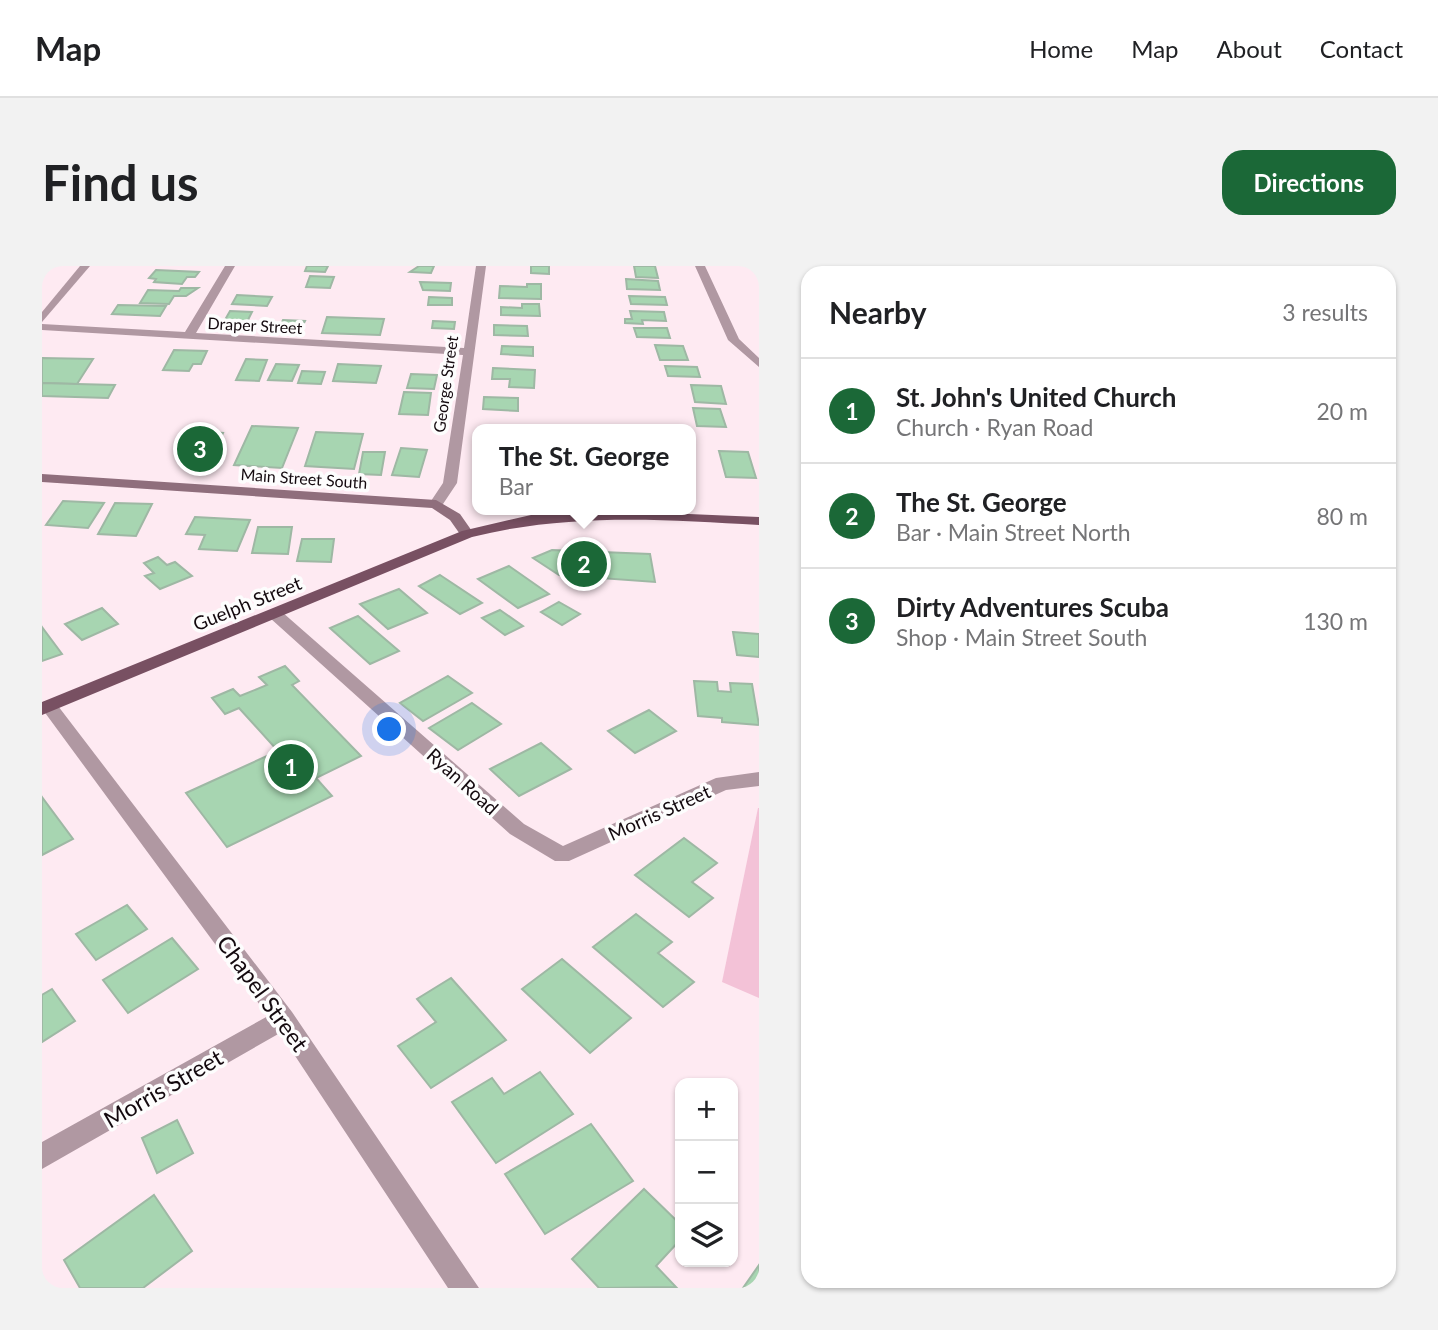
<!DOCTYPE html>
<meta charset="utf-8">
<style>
:root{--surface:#fff;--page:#f2f2f2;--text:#202124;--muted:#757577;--line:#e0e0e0;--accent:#1b6837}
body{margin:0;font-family:Lato,sans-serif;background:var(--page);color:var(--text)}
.controls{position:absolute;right:21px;bottom:21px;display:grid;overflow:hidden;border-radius:14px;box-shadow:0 2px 5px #0004}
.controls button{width:63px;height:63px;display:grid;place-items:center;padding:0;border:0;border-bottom:2px solid var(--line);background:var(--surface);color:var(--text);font:35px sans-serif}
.you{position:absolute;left:348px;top:464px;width:24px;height:24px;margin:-18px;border:5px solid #fff;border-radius:50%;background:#1a73e8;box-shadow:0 0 0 10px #1a73e833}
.badge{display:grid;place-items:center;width:46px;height:46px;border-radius:50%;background:var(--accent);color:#fff;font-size:23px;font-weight:700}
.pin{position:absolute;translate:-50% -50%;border:4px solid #fff;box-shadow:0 2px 7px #0006}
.popup{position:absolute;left:430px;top:158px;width:224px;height:91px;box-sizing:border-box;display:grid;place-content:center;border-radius:14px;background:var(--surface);filter:drop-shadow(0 2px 5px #0005);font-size:23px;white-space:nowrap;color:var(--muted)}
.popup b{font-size:26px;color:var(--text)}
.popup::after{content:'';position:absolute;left:50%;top:100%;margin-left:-14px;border:14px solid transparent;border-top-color:var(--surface)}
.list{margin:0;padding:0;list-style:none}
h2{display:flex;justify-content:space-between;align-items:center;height:91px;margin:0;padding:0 28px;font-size:30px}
h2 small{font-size:23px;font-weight:400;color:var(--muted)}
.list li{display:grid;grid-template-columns:46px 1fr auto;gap:21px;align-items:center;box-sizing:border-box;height:105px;padding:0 28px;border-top:2px solid var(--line)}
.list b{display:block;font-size:26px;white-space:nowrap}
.list p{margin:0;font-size:23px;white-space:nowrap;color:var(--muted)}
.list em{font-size:23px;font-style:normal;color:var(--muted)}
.icon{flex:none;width:38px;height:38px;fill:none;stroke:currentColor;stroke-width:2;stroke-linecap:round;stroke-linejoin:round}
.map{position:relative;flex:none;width:717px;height:1022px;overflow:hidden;border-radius:21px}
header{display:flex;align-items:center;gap:42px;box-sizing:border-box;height:98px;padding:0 35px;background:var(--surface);border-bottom:2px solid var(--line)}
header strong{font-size:33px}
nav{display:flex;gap:38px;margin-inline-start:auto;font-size:24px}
.intro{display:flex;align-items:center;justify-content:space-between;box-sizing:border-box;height:168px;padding:0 42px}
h1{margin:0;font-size:49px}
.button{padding:18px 32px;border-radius:21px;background:var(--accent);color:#fff;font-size:24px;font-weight:700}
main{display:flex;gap:42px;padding:0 42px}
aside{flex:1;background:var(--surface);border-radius:21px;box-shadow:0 2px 5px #0004}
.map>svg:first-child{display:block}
</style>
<header>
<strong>Map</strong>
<nav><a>Home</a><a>Map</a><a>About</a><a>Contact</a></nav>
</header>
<div class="intro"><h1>Find us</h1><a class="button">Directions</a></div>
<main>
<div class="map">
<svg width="717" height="1022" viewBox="0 0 717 1022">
<rect width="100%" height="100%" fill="#feeaf2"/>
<path fill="#f3c2d7" d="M716 542H717V732L680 716Z"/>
<g fill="#a7d5b1" stroke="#9eb8a4" stroke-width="2">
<path d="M265 0H286L283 6 263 5Z"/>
<path d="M377 0H392L389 7 368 6Z"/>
<path d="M489 0H507V8L489 7Z"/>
<path d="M592 0H613L616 12 594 11Z"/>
<path d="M114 4 157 6 153 11H145L140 18 112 16 114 13 107 12Z"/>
<path d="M268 10 292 11 288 22 264 21Z"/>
<path d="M584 13 616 15 618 24 585 23Z"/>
<path d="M378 16 409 17 408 25 381 24Z"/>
<path d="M485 18H499V33L457 32 458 20 485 21Z"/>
<path d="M139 22H156L144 30H132L127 38 98 37 106 24 137 25Z"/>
<path d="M195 29 230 31 225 40 190 38Z"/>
<path d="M587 30 623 31 625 39 589 38Z"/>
<path d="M387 31 410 32V39H386Z"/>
<path d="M480 38H497L498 50 459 49V41L480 42Z"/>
<path d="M76 39 124 40 118 50 70 48Z"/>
<path d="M188 45 210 46 203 60 180 59Z"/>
<path d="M588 45 622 46 624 55 600 54 601 58 583 57V53H590Z"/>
<path d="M285 51 342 53 338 69 280 67Z"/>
<path d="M241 54 263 55 257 67 235 66Z"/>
<path d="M391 55 413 56 412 63 390 62Z"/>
<path d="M452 59 485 60 486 70 452 69Z"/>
<path d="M592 62H625L628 72 595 71Z"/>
<path d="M613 79 641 80 646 94H618Z"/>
<path d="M460 80 491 81V90L459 88Z"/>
<path d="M132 84 165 85 159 98H151L147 105 121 104Z"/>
<path d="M0 92 51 93 35 118 0 117Z"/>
<path d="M204 93 225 94 217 115 194 114Z"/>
<path d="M234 98 257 99 250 115 226 114Z"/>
<path d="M296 98 339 100 334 117 291 115Z"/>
<path d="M623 100 655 101 658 111 626 110Z"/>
<path d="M451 102 493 104 492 122 467 121 468 113H450Z"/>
<path d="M260 105 283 106 279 118 256 117Z"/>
<path d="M369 108 395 109 392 123 365 122Z"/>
<path d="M0 117 35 118 73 119 66 132 0 130Z"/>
<path d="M649 119 679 120 684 138 653 136Z"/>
<path d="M362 126 389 127 386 149 357 148Z"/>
<path d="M442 131 476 132V145L441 143Z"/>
<path d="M651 142 678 143 684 161 655 160Z"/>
<path d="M210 160 256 162 240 202 192 199Z"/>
<path d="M164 166 181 167 169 195 138 193 149 172 161 173Z"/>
<path d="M274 166 321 168 312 203 263 200Z"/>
<path d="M359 182 385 184 377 211 350 209Z"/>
<path d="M677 185 706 186 714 212 684 211Z"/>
<path d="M321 186H343L339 209 317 208Z"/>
<path d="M21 235 62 237 46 262 4 259Z"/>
<path d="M73 237 110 238 94 270 56 268Z"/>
<path d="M153 251 208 254 195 285 157 283 163 269 144 268Z"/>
<path d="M216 261H250L246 288 210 287Z"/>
<path d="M260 273H292L289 296 255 295Z"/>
<path d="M510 284 608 288 613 316 517 309 491 292Z"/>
<path d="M116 291 125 299 133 296 150 310 118 323 103 310 112 307 102 297Z"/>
<path d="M467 300 507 328 476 342 436 313Z"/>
<path d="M398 309 440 337 418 348 377 320Z"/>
<path d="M357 323 385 347 346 363 318 338Z"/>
<path d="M517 336 538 348 520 359 499 346Z"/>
<path d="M60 342 76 358 40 374 23 358Z"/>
<path d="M458 344 481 360 463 369 440 352Z"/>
<path d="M316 350 357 385 328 398 288 362Z"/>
<path d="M0 361 20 388 0 395Z"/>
<path d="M691 366 717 368V391L695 389Z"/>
<path d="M243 400 257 415 250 419 319 490 274 512 290 530 185 581 144 527 236 485 197 442 183 448 170 432 191 423 198 430 225 419 217 411Z"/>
<path d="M406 410 430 427 381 455 358 437Z"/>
<path d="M652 415 675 416 676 425 689 426 688 417 710 418 717 459 680 456V452L656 450Z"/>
<path d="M430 437 459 458 416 484 387 462Z"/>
<path d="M607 444 634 465 593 487 566 465Z"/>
<path d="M499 477 529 503 477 530 448 503Z"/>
<path d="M0 531 31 573 0 589Z"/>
<path d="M642 572 675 597 650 616 671 632 647 651 593 609Z"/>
<path d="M85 639 105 663 54 694 34 668Z"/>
<path d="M594 648 630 676 616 687 652 716 621 741 551 681Z"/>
<path d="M130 672 156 703 86 747 61 714Z"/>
<path d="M520 693 589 752 548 787 480 723Z"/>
<path d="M409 712 464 774 389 822 356 780 394 756 375 733Z"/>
<path d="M10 723 33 755 0 776V729Z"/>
<path d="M498 806 531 848 454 897 410 836 450 812 462 828Z"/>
<path d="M135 854 151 887 115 907 100 872Z"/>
<path d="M549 858 591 915 503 968 463 908Z"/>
<path d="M602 923 638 958V974L614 1000 634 1021 557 1022 530 993Z"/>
<path d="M112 929 150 985 101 1022H38L22 994Z"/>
<path d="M717 999V1022H701Z"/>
</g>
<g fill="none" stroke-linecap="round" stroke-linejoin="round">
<g fill="#b098a2" fill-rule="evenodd">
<path d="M183 0H193L154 67 422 82 434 0H444L415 217 399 241H389L387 238 401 217 421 89 0 64V58L143 66Z"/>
<path d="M653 0H663L697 73 717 92V101L686 74Z"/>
<path d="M234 344 240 346 482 558 521 580 674 512 717 506V520L684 524 527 595H513L468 568 228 352V346Z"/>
<path d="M7 434 13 436 250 746 437 1022H406L238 767 0 903V876L226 750 1 444V436Z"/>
</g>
<path fill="#b098a2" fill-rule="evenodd" d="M38 0H48L0 56V46Z"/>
<path fill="#8f6e7c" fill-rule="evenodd" d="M0 208 394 234 418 248 432 268 430 271H420L408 254 390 242 0 216Z"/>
<path fill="#785062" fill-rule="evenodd" d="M553 244 717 251V259C619 253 526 247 430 271L0 449V436L420 265 489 249Z"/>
</g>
<g text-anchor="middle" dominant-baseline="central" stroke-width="7" stroke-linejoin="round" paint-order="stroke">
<g font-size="16" fill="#13090e" stroke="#fdfdfd">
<text transform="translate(213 59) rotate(3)">Draper Street</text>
<text transform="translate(403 118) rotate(-82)">George Street</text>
<text transform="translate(262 212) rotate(4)">Main Street South</text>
</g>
<g font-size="19" fill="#13090e" stroke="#fdfdfd">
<text transform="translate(205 337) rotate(-22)">Guelph Street</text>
<text transform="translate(421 515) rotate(42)">Ryan Road</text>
<text transform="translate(617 546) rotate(-24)">Morris Street</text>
</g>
<g font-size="23" fill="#13090e" stroke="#fdfdfd">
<text transform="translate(221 727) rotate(54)">Chapel Street</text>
<text transform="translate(121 822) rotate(-30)">Morris Street</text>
</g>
</g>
</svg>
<div class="controls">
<button>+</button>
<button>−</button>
<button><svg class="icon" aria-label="layers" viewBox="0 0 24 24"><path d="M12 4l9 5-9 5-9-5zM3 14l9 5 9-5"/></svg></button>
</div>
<div class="you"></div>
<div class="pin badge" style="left:249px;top:501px">1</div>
<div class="pin badge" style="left:542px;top:298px">2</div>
<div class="popup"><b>The St. George</b>Bar</div>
<div class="pin badge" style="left:158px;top:183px">3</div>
</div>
<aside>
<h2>Nearby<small>3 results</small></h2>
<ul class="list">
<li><span class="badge">1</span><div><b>St. John's United Church</b><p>Church · Ryan Road</p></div><em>20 m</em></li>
<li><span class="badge">2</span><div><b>The St. George</b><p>Bar · Main Street North</p></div><em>80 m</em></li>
<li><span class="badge">3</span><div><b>Dirty Adventures Scuba</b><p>Shop · Main Street South</p></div><em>130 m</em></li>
</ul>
</aside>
</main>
